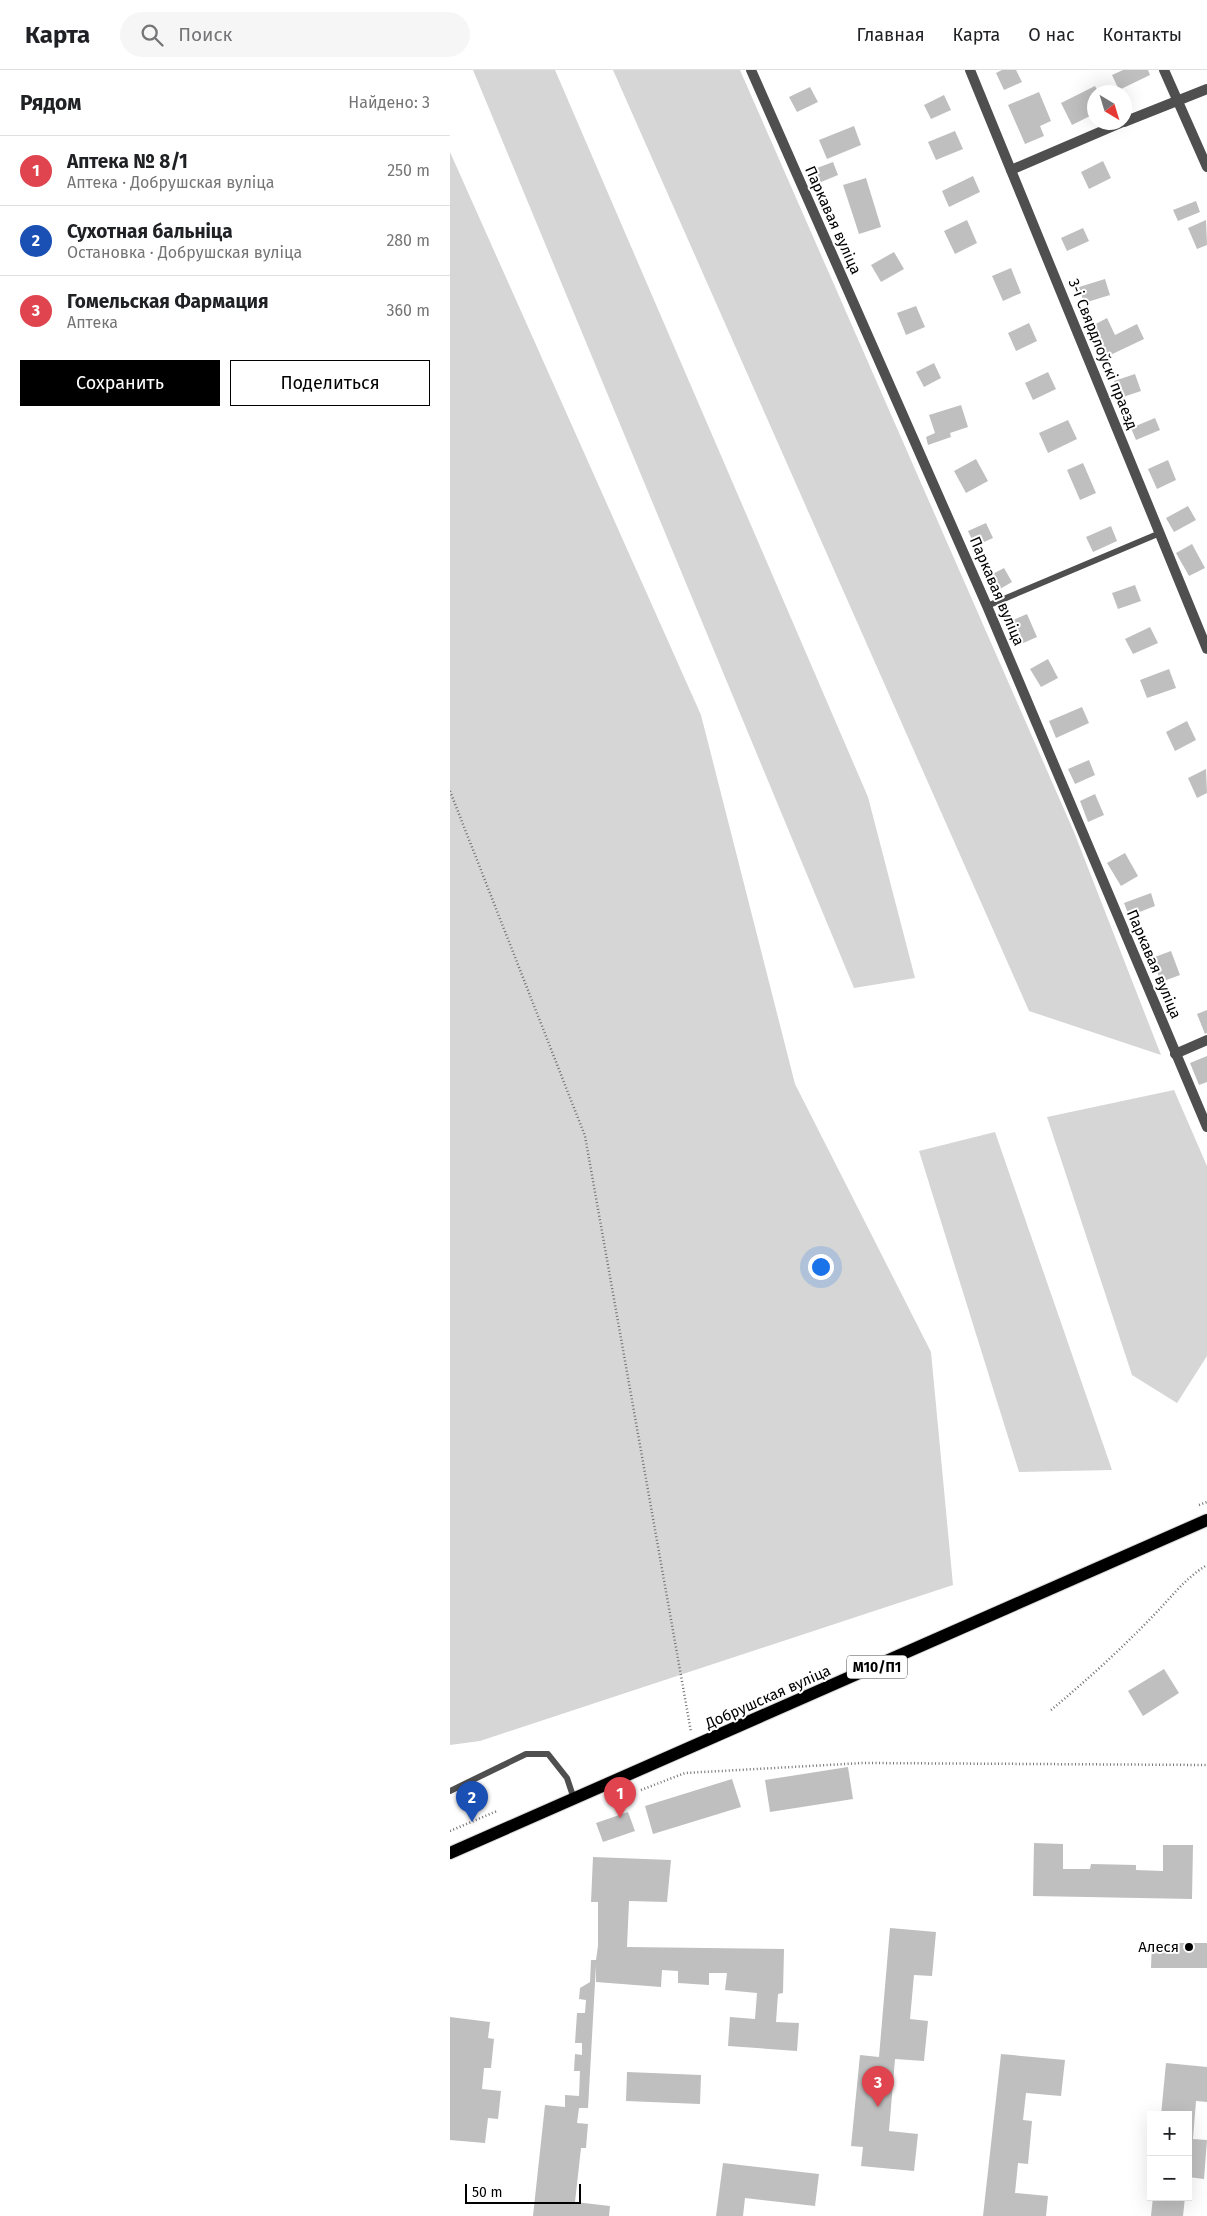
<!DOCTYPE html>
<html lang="ru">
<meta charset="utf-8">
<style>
:root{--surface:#fff;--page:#f6f6f6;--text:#202124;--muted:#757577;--line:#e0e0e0;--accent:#000}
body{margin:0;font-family:"Fira Sans",sans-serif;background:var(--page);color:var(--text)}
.controls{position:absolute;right:15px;bottom:15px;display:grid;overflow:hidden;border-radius:0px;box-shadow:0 5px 20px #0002}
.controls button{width:45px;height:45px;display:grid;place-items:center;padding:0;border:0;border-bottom:1px solid var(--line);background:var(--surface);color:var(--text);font:25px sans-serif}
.compass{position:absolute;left:637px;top:15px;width:45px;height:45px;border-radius:50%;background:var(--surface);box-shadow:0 5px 20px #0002;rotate:142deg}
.scale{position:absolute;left:15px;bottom:12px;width:116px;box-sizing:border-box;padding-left:5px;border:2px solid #000;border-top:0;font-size:14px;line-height:18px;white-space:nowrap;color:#000;-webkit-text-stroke:4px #fff;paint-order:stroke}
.you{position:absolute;left:370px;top:1196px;width:18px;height:18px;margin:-12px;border:4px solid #fff;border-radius:50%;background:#1a73e8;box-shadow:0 0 0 8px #1a73e833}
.badge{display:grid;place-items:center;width:32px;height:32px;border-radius:50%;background:var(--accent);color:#fff;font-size:16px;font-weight:700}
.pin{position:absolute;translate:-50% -41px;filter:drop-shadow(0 1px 2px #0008)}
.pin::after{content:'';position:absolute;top:26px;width:18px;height:15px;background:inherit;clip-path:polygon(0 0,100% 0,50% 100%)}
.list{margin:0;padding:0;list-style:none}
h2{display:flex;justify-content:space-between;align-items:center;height:65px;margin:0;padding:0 20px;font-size:21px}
h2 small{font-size:16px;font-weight:400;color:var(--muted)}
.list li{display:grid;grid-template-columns:32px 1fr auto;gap:15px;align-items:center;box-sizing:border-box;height:70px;padding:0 20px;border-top:1px solid var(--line)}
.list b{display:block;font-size:19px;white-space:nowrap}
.list p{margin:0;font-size:16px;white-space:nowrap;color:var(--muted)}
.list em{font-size:16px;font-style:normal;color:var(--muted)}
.actions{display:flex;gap:10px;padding:15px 20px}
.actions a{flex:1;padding:11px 0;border:1px solid var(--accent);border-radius:0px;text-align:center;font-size:18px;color:var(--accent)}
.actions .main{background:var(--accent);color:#fff}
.icon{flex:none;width:28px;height:28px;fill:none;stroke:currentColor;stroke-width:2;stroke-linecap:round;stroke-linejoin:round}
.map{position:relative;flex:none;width:757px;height:2146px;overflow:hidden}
header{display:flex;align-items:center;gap:30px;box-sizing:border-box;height:70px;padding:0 25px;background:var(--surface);border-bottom:1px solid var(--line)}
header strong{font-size:24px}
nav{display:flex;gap:28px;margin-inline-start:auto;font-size:18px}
.search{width:350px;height:45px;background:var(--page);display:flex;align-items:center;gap:12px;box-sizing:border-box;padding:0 18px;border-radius:28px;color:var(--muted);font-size:19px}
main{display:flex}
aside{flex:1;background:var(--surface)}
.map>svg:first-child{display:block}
</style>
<header>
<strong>Карта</strong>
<div class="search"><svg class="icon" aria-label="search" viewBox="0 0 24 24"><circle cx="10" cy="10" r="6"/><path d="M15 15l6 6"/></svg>Поиск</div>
<nav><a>Главная</a><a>Карта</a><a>О нас</a><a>Контакты</a></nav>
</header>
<main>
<aside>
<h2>Рядом<small>Найдено: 3</small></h2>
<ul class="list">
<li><span class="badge" style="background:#e0444e">1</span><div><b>Аптека № 8/1</b><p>Аптека · Добрушская вуліца</p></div><em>250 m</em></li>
<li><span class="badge" style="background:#1a4fb4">2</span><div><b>Сухотная бальніца</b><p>Остановка · Добрушская вуліца</p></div><em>280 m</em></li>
<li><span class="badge" style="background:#e0444e">3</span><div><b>Гомельская Фармация</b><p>Аптека</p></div><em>360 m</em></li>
</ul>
<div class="actions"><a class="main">Сохранить</a><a>Поделиться</a></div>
</aside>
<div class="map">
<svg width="757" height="2146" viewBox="0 0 757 2146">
<rect width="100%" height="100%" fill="#fff"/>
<g fill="#d6d6d6">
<path d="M23 0H105L418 727 465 908 404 918Z"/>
<path d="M163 0H290L624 762 711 985 579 941Z"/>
<path d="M0 82 251 645 345 1014 481 1282 503 1515 30 1671 0 1675Z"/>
<path d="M724 1020 757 1096V1286L727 1333 682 1305 597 1047Z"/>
<path d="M545 1062 662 1400 569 1402 469 1081Z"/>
</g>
<g fill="#bfbfbf">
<path d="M552 0H566L572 12 554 20 546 3Z"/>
<path d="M673 0H698L700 5 669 20 662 5Z"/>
<path d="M645 16 648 22H644V44L622 55 611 33Z"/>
<path d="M360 17 368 32 347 42 339 27Z"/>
<path d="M589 22 601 51 590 56 594 66 575 74 558 35Z"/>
<path d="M494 25 501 40 481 49 474 35Z"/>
<path d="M404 56 411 75 377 89 369 70Z"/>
<path d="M505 61 513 79 486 90 478 72Z"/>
<path d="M653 91 661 108 639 119 631 102Z"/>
<path d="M383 92 388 105 364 115 359 101Z"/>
<path d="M523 106 530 122 499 137 492 121Z"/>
<path d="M416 108 431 157 409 164 393 115Z"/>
<path d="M746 131 750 142 728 151 723 140Z"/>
<path d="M517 150 527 173 505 184 494 161Z"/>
<path d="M756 150 757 175 747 179 738 158Z"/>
<path d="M633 158 639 171 617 181 611 168Z"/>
<path d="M444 182 454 199 431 212 421 195Z"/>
<path d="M561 198 571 223 553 231 542 206Z"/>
<path d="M655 209 660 225 634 233 629 217Z"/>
<path d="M466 236 475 257 456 265 447 243Z"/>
<path d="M657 248 665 265 687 254 694 269 656 287 642 256Z"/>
<path d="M579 253 587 271 566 281 558 263Z"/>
<path d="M484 293 491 308 474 317 466 302Z"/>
<path d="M598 302 606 319 583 330 575 313Z"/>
<path d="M685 304 691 321 670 328 664 311Z"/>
<path d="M511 335 518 357 500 363 501 367 478 375 476 367 485 363 479 345Z"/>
<path d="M705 348 710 360 686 370 681 358Z"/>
<path d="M618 350 627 369 598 383 589 363Z"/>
<path d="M526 389 538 411 516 423 504 401Z"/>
<path d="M718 390 726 410 707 419 698 399Z"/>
<path d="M633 393 646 423 630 430 617 400Z"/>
<path d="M738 436 746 450 724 462 716 448Z"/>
<path d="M536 453 543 468 525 476 518 461Z"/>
<path d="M661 456 667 471 643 482 636 467Z"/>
<path d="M742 474 755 498 739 506 726 483Z"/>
<path d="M554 498 562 512 543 523 535 508Z"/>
<path d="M685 515 691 531 668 539 662 523Z"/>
<path d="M577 544 587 567 571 574 561 551Z"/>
<path d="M700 557 708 573 683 584 675 569Z"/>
<path d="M598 589 608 608 591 617 580 599Z"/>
<path d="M719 599 726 618 697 628 690 610Z"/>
<path d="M632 637 639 653 606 668 599 651Z"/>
<path d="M737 651 746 670 725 681 716 662Z"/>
<path d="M639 690 645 705 625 714 618 699Z"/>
<path d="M756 699 757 723 747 728 738 708Z"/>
<path d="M645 724 654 745 638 752 630 731Z"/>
<path d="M675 783 688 806 671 816 657 793Z"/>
<path d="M701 823 705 836 679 846 674 833Z"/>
<path d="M721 881 730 905 711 912 702 888Z"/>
<path d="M757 940V963L755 964 747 944Z"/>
<path d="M757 986V1012L749 1015 740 993Z"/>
<path d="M714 1599 729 1623 693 1646 678 1621Z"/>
<path d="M398 1697 403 1729 320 1742 315 1710Z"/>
<path d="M282 1709 291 1737 203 1764 195 1736Z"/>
<path d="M178 1742 185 1761 153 1772 146 1753Z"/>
<path d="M584 1773 613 1774V1799H640L641 1794 686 1795V1800L713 1801V1775H743L742 1829 583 1826Z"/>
<path d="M143 1787 221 1790 217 1832 179 1831 177 1877 334 1879 333 1923 328 1924 326 1952 349 1953 347 1981 278 1976 280 1947 305 1949 307 1923 275 1920 277 1903H259V1915L228 1913V1901L212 1900 211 1917 146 1912V1895L138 2038H129L127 2053 138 2054 136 2078H131L125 2132 160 2136 159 2146H83L95 2035 115 2037V2025L129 2026 130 2001H124L125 1984 132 1985V1973H125L127 1943H135L136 1930 129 1929 130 1918 140 1912 141 1890H146L148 1876V1832H141Z"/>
<path d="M440 1858 486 1862 482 1906 464 1905 460 1949 478 1951 474 1991 445 1989 439 2061 468 2064 464 2101 411 2096 413 2077 401 2076 410 1985 429 1987Z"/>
<path d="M702 1873H757V1898H701Z"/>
<path d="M0 1947 40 1952 38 1968 44 1969 41 1998H34L32 2019 51 2021 48 2049 38 2048 35 2073 0 2070Z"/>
<path d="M551 1984 615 1990 611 2026 576 2023 573 2050 582 2051 578 2094 568 2093 565 2123 598 2126 596 2146H533Z"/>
<path d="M716 1993 757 1997V2032L746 2031 743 2069 757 2070 754 2109 738 2107V2045H711Z"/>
<path d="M177 2002 251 2005 250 2034 176 2031Z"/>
<path d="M273 2093 369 2104 365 2136 295 2128 293 2146H266Z"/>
<path d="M703 2127H735L733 2146H701Z"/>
</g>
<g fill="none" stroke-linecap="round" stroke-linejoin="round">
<defs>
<path id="primary" d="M0 1783 757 1450"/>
</defs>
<use href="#primary" stroke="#dbdbdb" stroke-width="14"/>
<g stroke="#717171" stroke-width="2.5" stroke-dasharray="1 2.5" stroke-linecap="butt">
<path d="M0 721 135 1066 241 1662"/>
<path d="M749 1435 757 1432"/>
<path d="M601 1640C636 1611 670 1580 701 1548 719 1530 735 1508 757 1495"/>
<path d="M191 1720 235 1703 413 1693 757 1695"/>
<path d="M0 1761 47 1741"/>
</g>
<g stroke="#4f4f4f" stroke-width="6">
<path d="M537 536 710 463"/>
<path d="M0 1721 76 1684H98L117 1708 124 1729"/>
</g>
<g stroke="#4f4f4f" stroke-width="10">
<path d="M520 0 757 579"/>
<path d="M714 0 757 97"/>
<path d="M674 52 757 19"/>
<path d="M561 100 673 52"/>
<path d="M725 984 757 970"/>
</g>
<path stroke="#4f4f4f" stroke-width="10" d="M301 0 537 536 757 1057"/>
<use href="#primary" stroke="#000" stroke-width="12"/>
</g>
<circle fill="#000" stroke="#fff" stroke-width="2" cx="739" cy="1877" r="5"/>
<g text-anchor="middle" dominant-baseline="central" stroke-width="4" stroke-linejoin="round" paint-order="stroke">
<rect fill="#fff" stroke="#4c4c4c" stroke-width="1" x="397" y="1585.5" width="60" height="23" rx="4"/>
<g font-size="14" font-weight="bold" fill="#000">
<text x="427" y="1597">М10/П1</text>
</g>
<g font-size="15" fill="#000" stroke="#fff">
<text transform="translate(383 150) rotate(66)">Паркавая вуліца</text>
<text transform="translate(653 284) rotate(68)">3-і Свярдлоўскі праезд</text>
<text transform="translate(547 521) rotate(67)">Паркавая вуліца</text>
<text transform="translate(704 894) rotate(67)">Паркавая вуліца</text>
<text transform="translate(318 1627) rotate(-24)">Добрушская вуліца</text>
</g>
<g font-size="15" fill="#000" stroke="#fff" text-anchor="end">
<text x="729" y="1877">Алеся</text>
</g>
</g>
</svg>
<div class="controls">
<button>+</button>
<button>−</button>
</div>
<svg class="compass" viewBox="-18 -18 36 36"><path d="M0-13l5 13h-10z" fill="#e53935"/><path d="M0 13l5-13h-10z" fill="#757577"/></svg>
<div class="scale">50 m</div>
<div class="you"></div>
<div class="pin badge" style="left:170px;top:1748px;background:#e0444e">1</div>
<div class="pin badge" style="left:22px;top:1752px;background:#1a4fb4">2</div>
<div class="pin badge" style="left:428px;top:2037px;background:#e0444e">3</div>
</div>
</main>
